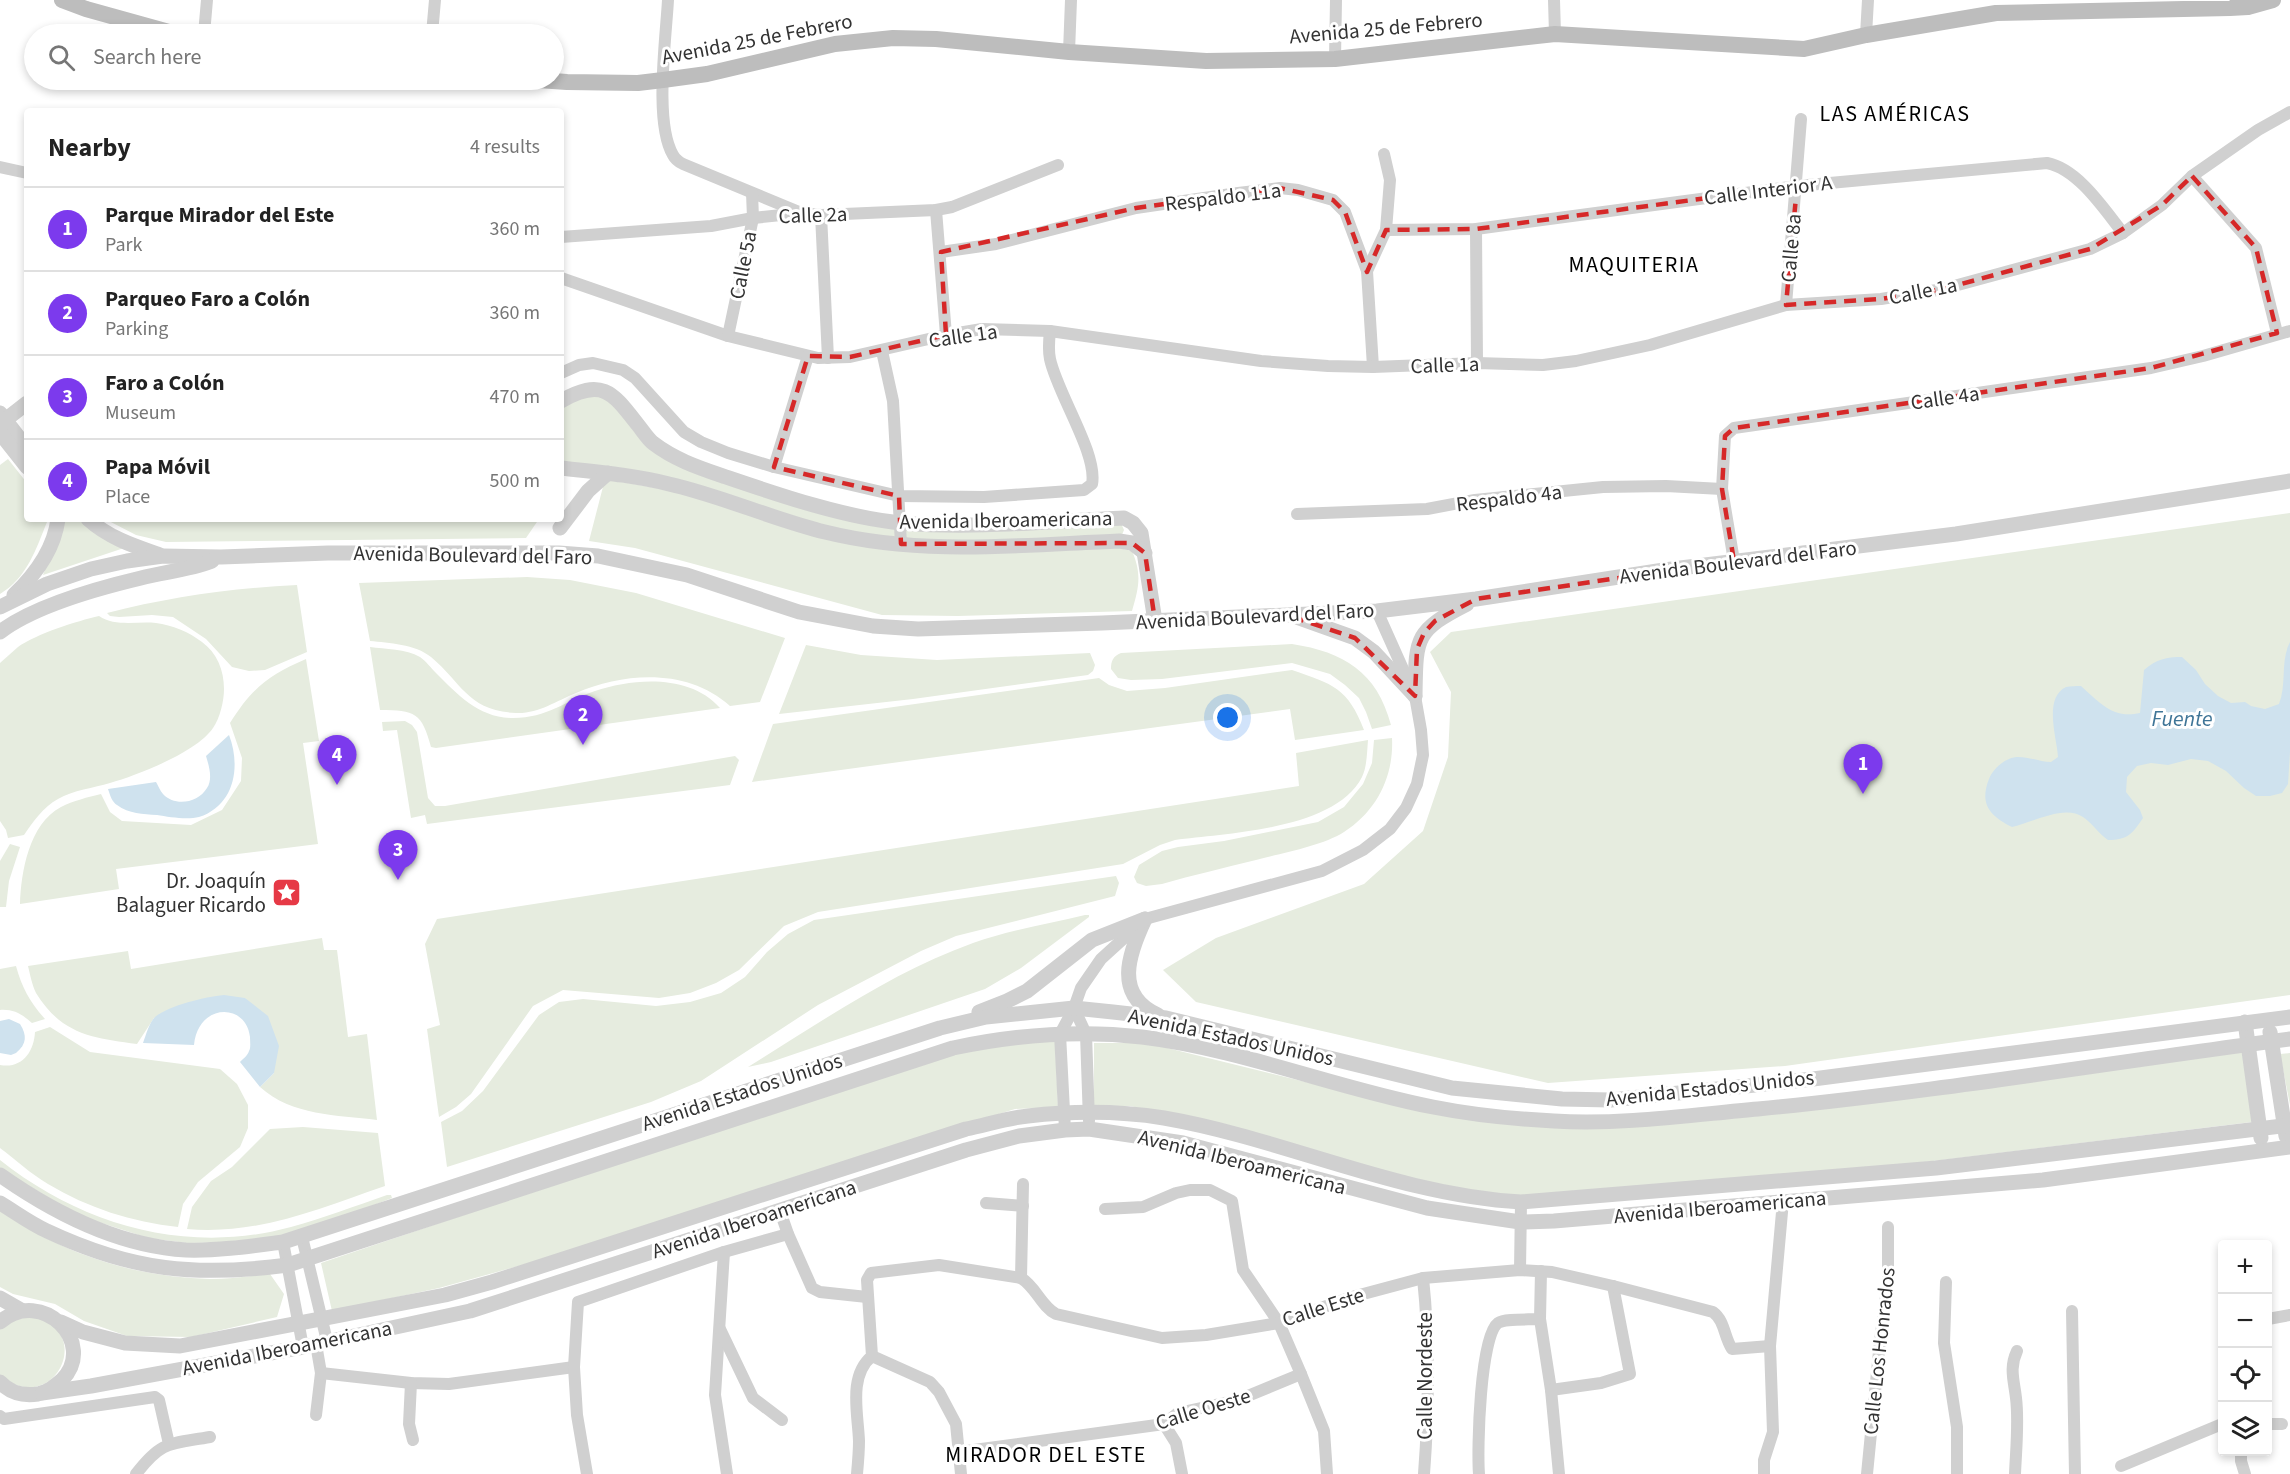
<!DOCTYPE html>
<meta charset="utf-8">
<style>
:root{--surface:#fff;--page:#f6f6f6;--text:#222;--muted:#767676;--line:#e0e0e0;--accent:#7c3aed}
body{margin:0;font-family:"Source Sans 3",sans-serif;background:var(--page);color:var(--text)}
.controls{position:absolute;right:18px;bottom:18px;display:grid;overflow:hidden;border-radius:6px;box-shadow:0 3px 9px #0003}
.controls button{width:54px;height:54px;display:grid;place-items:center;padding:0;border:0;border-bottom:2px solid var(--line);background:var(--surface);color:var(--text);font:30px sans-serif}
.you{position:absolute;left:1228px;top:718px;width:21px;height:21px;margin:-15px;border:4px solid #fff;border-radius:50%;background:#1a73e8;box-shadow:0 0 0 9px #1a73e833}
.badge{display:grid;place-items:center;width:39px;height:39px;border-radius:50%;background:var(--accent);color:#fff;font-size:20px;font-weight:700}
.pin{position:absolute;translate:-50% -50px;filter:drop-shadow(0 2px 3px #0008)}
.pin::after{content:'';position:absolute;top:32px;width:21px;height:18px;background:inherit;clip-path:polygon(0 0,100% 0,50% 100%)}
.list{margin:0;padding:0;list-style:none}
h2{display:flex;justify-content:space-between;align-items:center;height:78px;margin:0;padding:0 24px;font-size:26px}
h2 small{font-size:20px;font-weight:400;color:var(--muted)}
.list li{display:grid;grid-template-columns:39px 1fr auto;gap:18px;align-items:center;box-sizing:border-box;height:84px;padding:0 24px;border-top:2px solid var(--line)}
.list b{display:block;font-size:22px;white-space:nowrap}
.list p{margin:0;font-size:20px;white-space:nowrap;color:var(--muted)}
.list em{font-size:20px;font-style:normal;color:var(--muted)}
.icon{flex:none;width:33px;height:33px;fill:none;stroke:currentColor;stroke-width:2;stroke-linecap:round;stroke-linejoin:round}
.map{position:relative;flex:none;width:2290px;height:1474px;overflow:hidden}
.search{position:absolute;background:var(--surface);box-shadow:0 3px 9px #0003;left:24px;top:24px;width:540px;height:66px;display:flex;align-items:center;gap:15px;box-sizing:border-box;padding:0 21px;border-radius:33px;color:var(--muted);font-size:22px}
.panel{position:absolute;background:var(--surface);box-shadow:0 3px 9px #0003;left:24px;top:108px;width:540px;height:414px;border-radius:6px}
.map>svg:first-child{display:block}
</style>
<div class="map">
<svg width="2290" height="1474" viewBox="0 0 2290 1474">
<rect width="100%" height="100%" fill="#fff"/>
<g fill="#e6ecdf">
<path d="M595 391 614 399 651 444 862 520 1121 523 1124 530 1121 537 898 542 561 465V404Z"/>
<path d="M8 459 27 483V519H47V522C36 549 27 578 0 594V465Z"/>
<path d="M605 479 673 491 826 538 1115 547 1132 551C1142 574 1139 587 1132 611L958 616 882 615 635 548 589 541Z"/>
<path d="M2290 513V995L1785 1066 1548 1083 1196 1002 1163 970 1216 938 1364 884 1423 831 1448 757 1451 692 1430 652 1451 632Z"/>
<path d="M60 519H80L124 548 43 575 56 541Z"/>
<path d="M105 519H539L526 538 166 542 136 535Z"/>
<path d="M527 577 570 580 636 593 785 638 760 702 730 706C688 668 625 672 576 693 556 701 538 714 516 713 468 711 462 683 431 657 415 644 389 643 370 641L359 583Z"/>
<path d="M297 585 307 652 265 670 249 671 232 667 206 639 173 617 152 615 119 617 110 616 107 613C169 597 233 588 297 585Z"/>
<path d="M99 616C115 627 137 621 156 623 172 625 189 632 202 642 217 653 224 670 224 689 224 701 220 718 213 728 197 752 138 775 110 783 94 788 73 790 58 799 43 807 33 822 24 835L8 838 6 830 0 821V663C6 658 12 652 18 647 36 634 77 621 99 616Z"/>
<path d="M1292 644C1344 652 1377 672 1391 725L1372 729 1366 712 1359 698 1345 685 1330 674 1292 663 1162 679 1131 680 1118 678 1111 669C1111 661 1113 656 1121 653Z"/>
<path d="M806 645 861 655 937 660 1090 653 1095 665 1093 671 1088 675 913 699 779 714Z"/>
<path d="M370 647C385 649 406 649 420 657 426 661 431 668 436 673 458 695 479 718 513 718 548 718 564 701 595 691 634 678 690 674 720 708L436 748 431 747C422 713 415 710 380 710Z"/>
<path d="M306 659 319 741 303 743 318 844 116 869 119 889 20 904C21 872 29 824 61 807 73 801 88 797 101 794L110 812 122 821 191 825 222 810 241 781 242 758 230 723C252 688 269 675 306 659Z"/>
<path d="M1292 670C1333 684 1348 688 1364 730L1295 740 1290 709 752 782 773 724 1099 678 1109 685 1127 691 1165 688Z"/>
<path d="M405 721 412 725 417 732 428 798 435 806H445L735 756 739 760 730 785 427 824 425 815 411 818 397 730 383 731 382 722Z"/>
<path d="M1392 738C1394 776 1377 811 1344 832 1322 846 1282 853 1256 860 1224 868 1193 875 1162 884L1146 886 1137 883 1134 877 1139 865 1162 851 1178 847 1224 841 1318 822 1344 807 1363 784 1372 763 1374 740Z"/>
<path d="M1368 740C1367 752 1367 767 1362 777 1335 830 1227 833 1175 840L1160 845 1123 864 818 912 784 926 739 970 716 983 690 993 659 998 563 990 533 1006 471 1094 456 1107 439 1117 427 1029 440 1025 425 944 437 919 1299 786 1296 753Z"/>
<path d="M10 844 20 847 9 881 6 907H0V861Z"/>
<path d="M1116 876 1119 883 1115 896 956 936 921 951 818 1005 701 1081 651 1102 447 1167 441 1122 462 1111 483 1091 539 1015 559 1002 583 999 656 1006 690 1002 721 993 745 977 767 952 788 934 814 920Z"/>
<path d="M1085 915H1089V917L1021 968 985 989 771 1062 748 1067C821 1022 892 972 973 943 1009 930 1048 924 1085 915Z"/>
<path d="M322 938 324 950H337L348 1037 367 1034 377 1120C337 1115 292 1116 260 1087L274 1073 245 998 154 1018 137 1044C93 1038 62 1035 36 993 32 985 30 974 28 966L128 951 131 969Z"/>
<path d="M16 966C22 988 30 1002 45 1019L32 1023C22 1014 13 1009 0 1010V969Z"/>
<path d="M50 1027 90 1052 220 1069 237 1084 248 1105V1128L240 1147 198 1182 183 1204 178 1227C132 1222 88 1208 48 1184 31 1174 16 1160 0 1148V1065C22 1069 34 1052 35 1032Z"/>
<path d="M1055 1041 1058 1107 1015 1109 840 1163 580 1249 439 1288 332 1311 321 1263 620 1162 974 1047Z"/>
<path d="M1094 1043H1147L1363 1096 1559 1127 2244 1052 2252 1122 1876 1168 1521 1196 1482 1192 1388 1174 1227 1126 1130 1106 1094 1108Z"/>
<path d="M2290 1053V1105L2280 1054Z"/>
<path d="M303 1127 378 1133 385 1186C318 1209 259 1235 187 1229L192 1207 211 1181 232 1167 270 1129Z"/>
<path d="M0 1160C83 1226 188 1255 291 1227 324 1218 355 1206 387 1195H391L392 1198 330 1222 255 1242 187 1243 148 1238 77 1215 0 1168Z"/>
<path d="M0 1211C64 1254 133 1277 210 1279 230 1279 250 1276 270 1274L284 1294 277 1317 191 1337 127 1336 84 1321 55 1304 13 1294 0 1287Z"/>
<path d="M30 1316C36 1318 46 1320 52 1325 86 1351 46 1414 0 1375V1329L8 1322Z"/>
</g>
<g fill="#cfe2ee">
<path d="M2290 642V752L2288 784 2282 793 2270 796H2256L2244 788 2226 771 2208 761 2191 759 2168 765 2151 763 2137 766 2127 777 2126 792 2140 810 2143 818C2132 834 2128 840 2108 840 2099 834 2092 823 2083 817 2064 804 2032 823 2012 827 1990 816 1979 804 1989 779 1992 771 2001 762 2009 759 2021 753 2038 762 2051 762L2058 757C2057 738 2043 698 2066 687 2070 686 2077 686 2081 686 2100 703 2113 719 2140 713L2144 670C2157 659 2166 657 2182 657L2196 670 2205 684 2218 696 2231 703 2245 702 2251 706 2265 709 2279 704C2287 684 2280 661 2290 642Z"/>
<path d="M229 735C241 766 235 805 199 817 187 820 169 817 157 815 143 814 129 814 117 805 112 802 110 795 108 789L156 782C158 785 160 791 163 794 175 807 198 803 207 788 213 779 209 766 206 756Z"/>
<path d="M224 995 245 998 268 1016 279 1046 274 1073 260 1087 240 1062C243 1059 248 1055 249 1051 251 1048 250 1041 250 1037 246 1002 198 1003 194 1045L143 1043C146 1035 149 1023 155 1017 170 1005 205 997 224 995Z"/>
<path d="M9 1019 20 1024C27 1035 27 1044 16 1053L11 1055 0 1053V1021Z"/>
</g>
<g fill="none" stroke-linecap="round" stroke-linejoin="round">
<g stroke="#d0d0d0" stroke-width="12">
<path d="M668 0C666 38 654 123 673 155 675 159 679 162 683 164L799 212"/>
<path d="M1554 0 1555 34"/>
<path d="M204 34 207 0"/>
<path d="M432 34 435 0"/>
<path d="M1866 35 1868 0"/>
<path d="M1069 52 1071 0"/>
<path d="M1335 59 1336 0"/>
<path d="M0 167 27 173"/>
<path d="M2192 176 2256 248 2277 333"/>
<path d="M936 210 946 335"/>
<path d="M821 215 828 358"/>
<path d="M1476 229 1477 363"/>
<path d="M1386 230 1476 229 1797 186 2047 163C2078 169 2104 209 2123 233"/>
<path d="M561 237 711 226 753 218 801 213 821 215 936 210 952 207 1058 165"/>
<path d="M941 252 996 244 1136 208 1238 193 1280 188 1298 190 1333 200 1345 212 1367 271 1373 367"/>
<path d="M1367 271 1386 230 1390 180 1384 154"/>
<path d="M561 278 728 336 818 358 850 357 946 335 982 329 1050 331 1261 361 1328 366 1373 367 1477 363 1543 365 1576 361 1650 345 1786 305 1881 299 1943 289 2090 249 2123 233 2162 205 2192 176 2258 130 2290 112"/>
<path d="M1786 305 1801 119"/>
<path d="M728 336 753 218 752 193"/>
<path d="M882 351 893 401 901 544"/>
<path d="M561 373 579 365 593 363 623 370 635 378 684 432 701 442 728 453 774 467 899 496 984 497 1084 490 1092 484C1098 454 1057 393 1050 359 1048 350 1049 340 1050 331"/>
<path d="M774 467 808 356"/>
<path d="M1297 514 1427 509 1475 500 1603 487 1666 486 1722 489"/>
<path d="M1734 561 1722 489 1725 436 1734 428 2151 368 2203 356 2290 331"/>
<path d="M1074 1008 1086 1034 1089 1121"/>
<path d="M1065 1130 1060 1034 1074 1008 1081 988 1101 959 1145 919 1322 871 1363 850 1390 829 1406 808 1417 784 1423 755 1421 730 1415 696 1377 611"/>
<path d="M986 1203 1023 1206"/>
<path d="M1105 1209 1143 1207 1176 1193 1190 1190H1210L1232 1201 1243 1270 1279 1323 1301 1374 1324 1431 1327 1474"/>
<path d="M780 1211 788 1234 812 1288 820 1292 867 1297"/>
<path d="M302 1237 327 1341"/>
<path d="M283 1242 303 1347"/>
<path d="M724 1252 715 1395 727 1474"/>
<path d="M1520 1270 1521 1202"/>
<path d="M1541 1271 1540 1319 1551 1390 1559 1474"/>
<path d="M1021 1278 1023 1184"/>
<path d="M1423 1278C1430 1344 1429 1408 1424 1474"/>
<path d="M1946 1282 1944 1343 1957 1427V1474"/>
<path d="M2072 1311 2075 1474"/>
<path d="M2268 1319 2290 1315"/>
<path d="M720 1329 753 1398 782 1420"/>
<path d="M316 1344 321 1373 316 1415"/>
<path d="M872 1356 930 1382 939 1392 956 1424 961 1474"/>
<path d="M321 1373 411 1383 449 1384 574 1367"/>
<path d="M411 1383 409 1424 413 1440"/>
<path d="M1551 1390 1601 1383 1630 1374 1613 1286"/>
<path d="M0 1416 4 1419 155 1397 159 1400 169 1444"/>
<path d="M1164 1424 1176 1443 1182 1474"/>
<path d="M2268 1424H2282"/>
<path d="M959 1452 1164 1424 1178 1413 1238 1400 1301 1374"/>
<path d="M2241 1452V1461L2245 1474"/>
<path d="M2121 1466 2222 1424"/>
<path d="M136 1474C162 1440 170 1444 210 1437"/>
<path d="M587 1474 577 1415 574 1367 578 1302 724 1252 788 1234"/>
<path d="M857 1474C858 1463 859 1452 859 1441 858 1413 848 1376 872 1356L867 1280 871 1273 939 1265 1021 1278C1036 1287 1041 1306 1056 1314L1162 1338 1206 1335 1279 1323 1352 1297 1423 1278 1520 1270 1552 1272 1613 1286 1713 1312C1725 1321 1724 1337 1732 1349L1770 1346"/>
<path d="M1479 1474C1477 1449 1480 1336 1498 1323 1505 1318 1531 1320 1540 1319"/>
<path d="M1764 1474V1460L1773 1432 1770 1346 1783 1201"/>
<path d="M1867 1474 1880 1341 1888 1281V1227"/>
<path d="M2015 1474C2016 1449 2019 1422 2016 1398 2014 1380 2009 1368 2017 1351"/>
</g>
<g stroke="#d0d0d0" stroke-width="15">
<path d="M561 401C603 377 613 393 638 425 643 431 647 438 653 443 675 460 700 468 726 477 779 495 846 518 902 523 975 529 1051 521 1124 518L1133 523 1141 533 1155 621"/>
<path d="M0 413 27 448"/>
<path d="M0 424 27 403"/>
<path d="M0 433 27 467"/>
<path d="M561 468C597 472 633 475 669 484 722 496 772 519 825 532 921 556 1021 545 1119 541L1132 543 1145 553"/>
<path d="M88 519C109 538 134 546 160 555"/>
<path d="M560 528 588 491 608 473"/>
<path d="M14 595C36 574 54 550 58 519"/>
<path d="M0 607 47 584 91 569 127 561 163 556 221 557 328 553H559L598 556 687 575 799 612 873 626 918 629 1102 623 1377 611 1476 599 1664 570 1956 534 2290 481"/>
<path d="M1299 618 1355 638 1374 652 1415 696"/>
<path d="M0 632C34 606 99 588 141 578 164 572 189 570 212 561"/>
<path d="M1415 696C1416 638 1414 631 1467 604"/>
<path d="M1145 919C1129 953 1113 995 1158 1015"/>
<path d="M979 1012 1007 1001 1027 991 1092 940 1145 919"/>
<path d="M2245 1022 2261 1138"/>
<path d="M2270 1032 2286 1136"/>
<path d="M0 1175C54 1213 119 1246 186 1250 218 1251 252 1246 283 1242L940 1028 986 1017 1074 1008 1113 1012 1166 1018 1452 1088 1562 1099 1611 1100 1813 1079 2290 1017"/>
<path d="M0 1203C15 1212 31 1224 47 1231 132 1271 196 1277 288 1265L953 1048C1014 1035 1080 1030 1142 1037 1241 1049 1335 1088 1433 1107 1473 1115 1514 1119 1554 1121 1622 1125 1690 1115 1758 1109 1936 1092 2113 1062 2290 1039"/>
<path d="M0 1298 21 1310"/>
<path d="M0 1322C42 1286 98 1343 62 1380 55 1386 48 1392 38 1394 24 1396 10 1393 0 1382"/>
<path d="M61 1322 83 1332 125 1343 180 1346 445 1295 492 1282 966 1129C986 1125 1007 1118 1028 1116 1072 1111 1120 1111 1164 1118 1285 1139 1397 1195 1521 1202L1936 1168 2290 1125"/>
<path d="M42 1393 91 1386 303 1347 470 1311 966 1150 1019 1136 1065 1130 1089 1129 1183 1143 1427 1208 1520 1222 1554 1221 2043 1180 2290 1147"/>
</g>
<g stroke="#bdbdbd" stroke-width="16">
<path d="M62 0 86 9 176 34"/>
<path d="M538 80 567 82 638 83 663 80 707 74 835 44 893 38 936 39 1069 52 1206 61 1335 59 1555 34 1804 49 1866 35 1996 13 2230 8 2248 7 2273 0"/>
</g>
</g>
<path fill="none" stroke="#d62828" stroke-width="4.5" stroke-dasharray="12 8" stroke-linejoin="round" d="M2192 176 2256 248 2277 333 2151 368 1734 428 1725 436 1722 489 1734 561 1476 599 1435 621 1424 633 1417 649 1415 696 1355 638 1287 615 1155 621 1145 553 1132 543 901 544 899 496 774 467 808 356 850 357 946 335 941 252 1136 208 1280 188 1333 200 1345 212 1367 272 1386 230 1476 229 1797 186 1786 305 1881 299 1943 289 2090 249 2162 205Z"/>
<defs>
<symbol id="sight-square" viewBox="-11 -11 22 22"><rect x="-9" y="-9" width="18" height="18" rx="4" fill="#e63946" stroke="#fff"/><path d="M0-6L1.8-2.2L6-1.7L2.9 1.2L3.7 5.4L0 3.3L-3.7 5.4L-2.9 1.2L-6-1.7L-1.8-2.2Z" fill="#fff"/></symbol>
</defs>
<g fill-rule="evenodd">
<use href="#sight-square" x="270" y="876" width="33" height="33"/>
</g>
<g text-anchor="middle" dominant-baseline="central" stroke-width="6" stroke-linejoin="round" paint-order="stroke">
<g font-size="21" fill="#333" stroke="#fff">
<text transform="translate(1386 28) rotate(-5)">Avenida 25 de Febrero</text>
<text transform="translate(757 39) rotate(-11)">Avenida 25 de Febrero</text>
<text transform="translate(1768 190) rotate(-7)">Calle Interior A</text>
<text transform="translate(1223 197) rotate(-7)">Respaldo 11a</text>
<text transform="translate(813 215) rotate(-2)">Calle 2a</text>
<text transform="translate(1791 248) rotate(-85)">Calle 8a</text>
<text transform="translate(743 265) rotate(-79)">Calle 5a</text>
<text transform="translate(1923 291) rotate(-11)">Calle 1a</text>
<text transform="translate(963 336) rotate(-8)">Calle 1a</text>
<text transform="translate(1445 365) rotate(-2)">Calle 1a</text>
<text transform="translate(1945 398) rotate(-8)">Calle 4a</text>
<text transform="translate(1509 498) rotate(-7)">Respaldo 4a</text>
<text transform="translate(1006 520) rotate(-1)">Avenida Iberoamericana</text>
<text transform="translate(473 555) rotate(1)">Avenida Boulevard del Faro</text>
<text transform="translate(1738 562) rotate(-7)">Avenida Boulevard del Faro</text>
<text transform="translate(1255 616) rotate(-3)">Avenida Boulevard del Faro</text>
<text transform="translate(1231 1037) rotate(12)">Avenida Estados Unidos</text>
<text transform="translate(1710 1088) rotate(-6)">Avenida Estados Unidos</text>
<text transform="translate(742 1092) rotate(-18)">Avenida Estados Unidos</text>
<text transform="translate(1242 1162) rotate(14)">Avenida Iberoamericana</text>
<text transform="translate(1720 1207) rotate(-5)">Avenida Iberoamericana</text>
<text transform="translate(754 1219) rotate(-18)">Avenida Iberoamericana</text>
<text transform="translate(1323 1307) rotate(-18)">Calle Este</text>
<text transform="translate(287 1348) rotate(-11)">Avenida Iberoamericana</text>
<text transform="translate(1879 1351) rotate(-84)">Calle Los Honrados</text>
<text transform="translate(1425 1376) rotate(-90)">Calle Nordeste</text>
<text transform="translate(1203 1409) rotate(-17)">Calle Oeste</text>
</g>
<g font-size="21" fill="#333" stroke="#fff" text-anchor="end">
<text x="266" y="881">Dr. Joaquín<tspan x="266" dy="24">Balaguer Ricardo</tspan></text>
</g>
<g font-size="22" letter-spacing="1.5" fill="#000" stroke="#fff">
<text x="1895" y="114">LAS AMÉRICAS</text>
<text x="1634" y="265">MAQUITERIA</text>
<text x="1046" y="1455">MIRADOR DEL ESTE</text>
</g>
<g font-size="22" font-style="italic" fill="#3f7597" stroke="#fff">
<text x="2182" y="719">Fuente</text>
</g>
</g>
</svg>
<div class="controls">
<button>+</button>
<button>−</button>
<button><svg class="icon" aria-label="locate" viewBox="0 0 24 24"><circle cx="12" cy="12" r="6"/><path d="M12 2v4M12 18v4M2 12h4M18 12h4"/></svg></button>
<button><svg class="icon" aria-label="layers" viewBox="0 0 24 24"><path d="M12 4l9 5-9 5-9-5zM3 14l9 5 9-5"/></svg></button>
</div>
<div class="you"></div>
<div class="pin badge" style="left:1863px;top:794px">1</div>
<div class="pin badge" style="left:583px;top:745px">2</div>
<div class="pin badge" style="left:398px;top:880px">3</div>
<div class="pin badge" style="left:337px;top:785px">4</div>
<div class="search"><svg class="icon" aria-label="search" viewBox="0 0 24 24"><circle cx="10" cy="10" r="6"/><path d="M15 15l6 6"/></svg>Search here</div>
<section class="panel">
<h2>Nearby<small>4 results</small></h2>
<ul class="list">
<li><span class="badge">1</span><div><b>Parque Mirador del Este</b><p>Park</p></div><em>360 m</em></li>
<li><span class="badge">2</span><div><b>Parqueo Faro a Colón</b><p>Parking</p></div><em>360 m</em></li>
<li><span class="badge">3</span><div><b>Faro a Colón</b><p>Museum</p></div><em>470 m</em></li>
<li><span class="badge">4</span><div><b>Papa Móvil</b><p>Place</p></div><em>500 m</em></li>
</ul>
</section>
</div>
